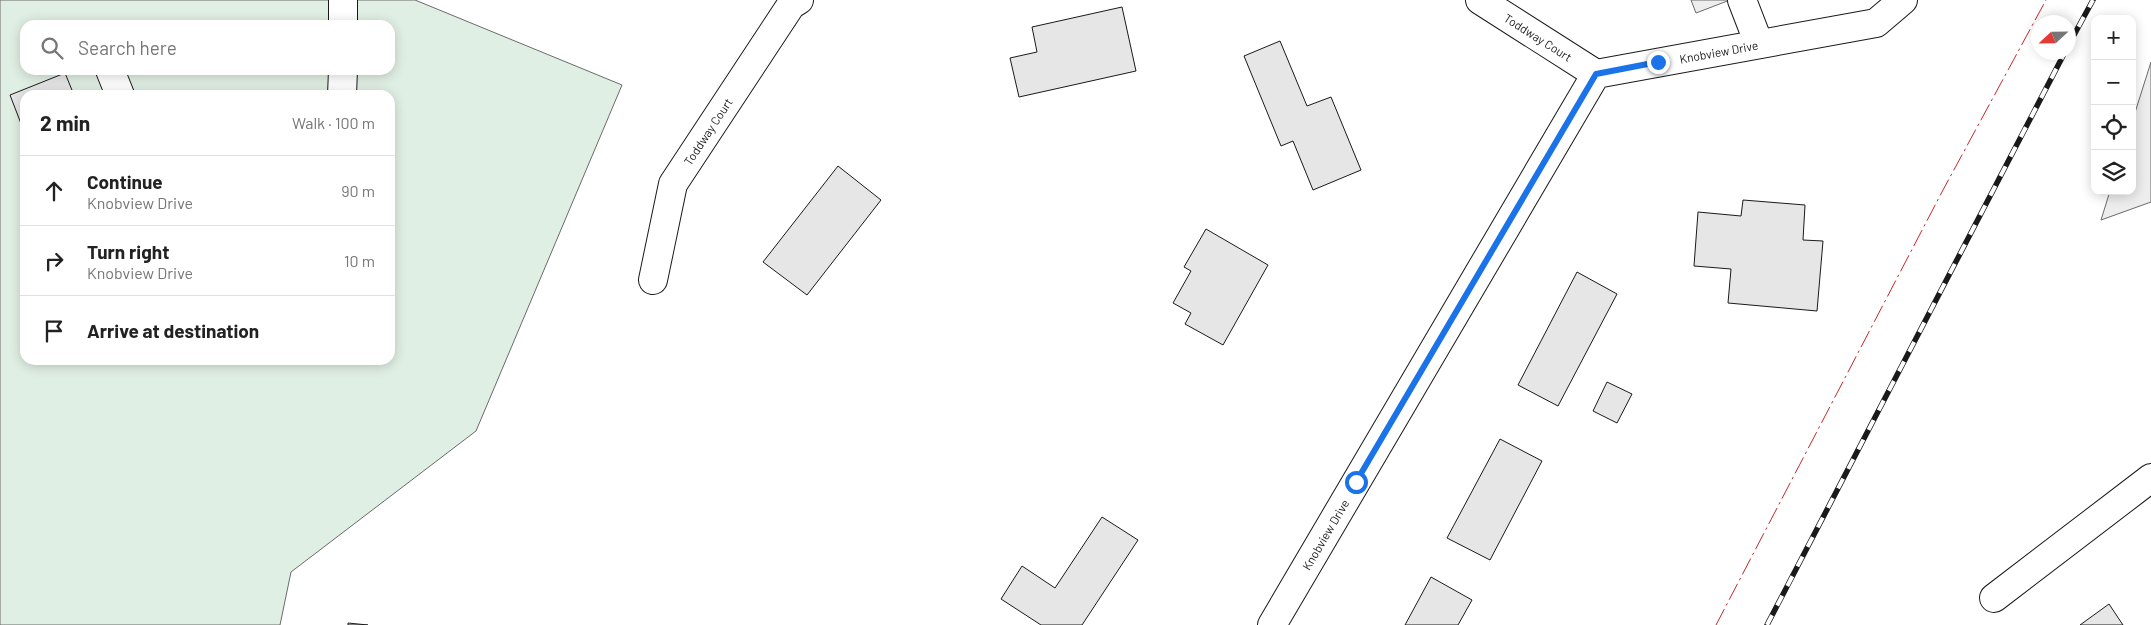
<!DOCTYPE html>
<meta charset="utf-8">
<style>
:root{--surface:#fff;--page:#f6f6f6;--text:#222;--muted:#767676;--line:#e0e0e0}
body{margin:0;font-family:Barlow,sans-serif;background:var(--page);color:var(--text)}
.controls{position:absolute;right:15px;top:15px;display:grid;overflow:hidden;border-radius:10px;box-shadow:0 2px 12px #0003}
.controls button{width:45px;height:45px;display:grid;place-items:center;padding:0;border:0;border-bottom:1px solid var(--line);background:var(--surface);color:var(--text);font:25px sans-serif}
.compass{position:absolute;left:2031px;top:15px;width:45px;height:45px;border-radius:50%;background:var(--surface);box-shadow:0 2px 12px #0003;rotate:248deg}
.stop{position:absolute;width:15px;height:15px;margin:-11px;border:4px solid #1a73e8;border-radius:50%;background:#fff}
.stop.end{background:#1a73e8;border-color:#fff;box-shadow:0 1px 5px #0008}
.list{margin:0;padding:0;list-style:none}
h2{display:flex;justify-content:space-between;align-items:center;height:65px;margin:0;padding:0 20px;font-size:21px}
h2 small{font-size:16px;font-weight:400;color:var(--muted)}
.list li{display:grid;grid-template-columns:32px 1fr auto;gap:15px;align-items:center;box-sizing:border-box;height:70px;padding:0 20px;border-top:1px solid var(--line)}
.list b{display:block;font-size:19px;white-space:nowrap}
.list p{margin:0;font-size:16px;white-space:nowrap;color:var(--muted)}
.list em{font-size:16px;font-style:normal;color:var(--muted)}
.icon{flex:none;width:28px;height:28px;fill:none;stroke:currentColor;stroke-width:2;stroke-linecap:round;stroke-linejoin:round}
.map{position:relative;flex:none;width:2151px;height:625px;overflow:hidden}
.search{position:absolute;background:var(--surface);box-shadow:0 2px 12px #0003;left:20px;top:20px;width:375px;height:55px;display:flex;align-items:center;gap:12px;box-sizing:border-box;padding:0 18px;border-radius:15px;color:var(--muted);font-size:19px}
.panel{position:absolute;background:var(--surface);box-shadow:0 2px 12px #0003;left:20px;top:90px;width:375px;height:275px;border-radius:15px}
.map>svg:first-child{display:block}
</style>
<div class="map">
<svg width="2151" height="625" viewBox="0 0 2151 625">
<rect width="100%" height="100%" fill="#fff"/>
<path fill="#e0efe3" stroke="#6a6a6a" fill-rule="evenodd" d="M0 0H415L622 85 476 431 291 572 280 625H0ZM25 25H390V70H25ZM25 95H390V360H25Z"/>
<g fill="#ededed" stroke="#6a6a6a">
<path d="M1691 0H1730L1696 13Z"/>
<path d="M2151 62V202L2101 220 2110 191H2132V122Z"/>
</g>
<g fill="#e6e6e6" stroke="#1a1a1a">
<path d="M1122 7 1136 71 1019 97 1010 58 1037 52 1032 27Z"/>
<path d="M1280 41 1307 106 1331 97 1361 170 1313 190 1293 141 1281 146 1244 56Z"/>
<path d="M65 73 74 95H25V134L10 95Z"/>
<path d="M838 166 881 200 807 295 763 262Z"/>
<path d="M1743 200 1805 205 1803 240 1823 241 1817 311 1728 303 1731 269 1694 266 1698 212 1741 216Z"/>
<path d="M1206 229 1268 265 1223 345 1185 324 1191 313 1173 303 1191 271 1184 267Z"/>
<path d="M1577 272 1617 294 1558 406 1518 385Z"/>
<path d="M1607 382 1632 394 1617 423 1593 411Z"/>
<path d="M1500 439 1542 461 1490 560 1447 538Z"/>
<path d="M1102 517 1138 540 1082 625H1041L1001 599 1022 566 1055 588Z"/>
<path d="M1431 577 1472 600 1458 625H1405Z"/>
<path d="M2109 604 2123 625H2080Z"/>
<path d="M348 623 368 625H348Z"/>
</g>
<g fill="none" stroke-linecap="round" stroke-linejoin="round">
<defs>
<g id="minor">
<path d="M343 0V25"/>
<path id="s1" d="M1480 0 1596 74"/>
<path d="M1742 0 1759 44"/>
<path d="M110 70 120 95"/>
<path d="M342 95 343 70"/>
<path id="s2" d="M653 280 673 184 791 5 799 0"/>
<path d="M1994 598 2151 478"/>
<path id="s3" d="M1272 625 1596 74 1876 23 1903 0"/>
</g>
</defs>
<use href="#minor" stroke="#1a1a1a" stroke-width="30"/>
<use href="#minor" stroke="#fff" stroke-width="28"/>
<defs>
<g id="rail">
<path d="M2068 46 2093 0"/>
<path d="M1767 625 2065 52"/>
</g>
</defs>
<use href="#rail" stroke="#1a1a1a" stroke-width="5.5"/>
<use href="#rail" stroke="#fff" stroke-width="4" stroke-dasharray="11" stroke-linecap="butt"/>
<path stroke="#c62828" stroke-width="1" stroke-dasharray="18 4 2.5 4" stroke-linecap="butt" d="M1716 625 1943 190 2046 0"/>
</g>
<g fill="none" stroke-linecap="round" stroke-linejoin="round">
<path stroke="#1a73e8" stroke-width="6" d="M1356 482 1596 74 1658 62"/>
</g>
<g text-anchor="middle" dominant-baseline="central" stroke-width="4" stroke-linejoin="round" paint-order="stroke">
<g font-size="12" fill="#1a1a1a" stroke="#fff">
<text stroke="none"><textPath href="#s1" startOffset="69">Toddway Court</textPath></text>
<text stroke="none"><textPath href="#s3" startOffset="764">Knobview Drive</textPath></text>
<text stroke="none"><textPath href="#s2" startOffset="161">Toddway Court</textPath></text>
<text stroke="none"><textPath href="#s3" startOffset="105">Knobview Drive</textPath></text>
</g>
</g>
</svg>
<div class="controls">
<button>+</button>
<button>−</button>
<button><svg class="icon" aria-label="locate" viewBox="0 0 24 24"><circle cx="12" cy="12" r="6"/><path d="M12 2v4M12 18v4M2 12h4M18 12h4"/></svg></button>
<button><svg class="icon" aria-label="layers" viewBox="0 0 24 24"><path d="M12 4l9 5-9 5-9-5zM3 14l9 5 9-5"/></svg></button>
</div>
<svg class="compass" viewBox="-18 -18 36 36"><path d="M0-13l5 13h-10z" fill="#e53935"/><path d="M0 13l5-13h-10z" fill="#767676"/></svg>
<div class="stop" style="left:1356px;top:482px"></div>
<div class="stop end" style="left:1658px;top:62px"></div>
<div class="search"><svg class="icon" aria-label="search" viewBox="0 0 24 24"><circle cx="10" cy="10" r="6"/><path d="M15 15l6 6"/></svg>Search here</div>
<section class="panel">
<h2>2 min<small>Walk · 100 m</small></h2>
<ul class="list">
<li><svg class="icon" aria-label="ahead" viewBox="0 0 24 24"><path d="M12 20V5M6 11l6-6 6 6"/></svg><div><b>Continue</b><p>Knobview Drive</p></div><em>90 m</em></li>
<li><svg class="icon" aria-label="right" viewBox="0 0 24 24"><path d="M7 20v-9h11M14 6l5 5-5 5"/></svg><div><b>Turn right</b><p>Knobview Drive</p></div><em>10 m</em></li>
<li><svg class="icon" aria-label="arrive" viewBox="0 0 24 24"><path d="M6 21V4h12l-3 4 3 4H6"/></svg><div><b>Arrive at destination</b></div></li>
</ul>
</section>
</div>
